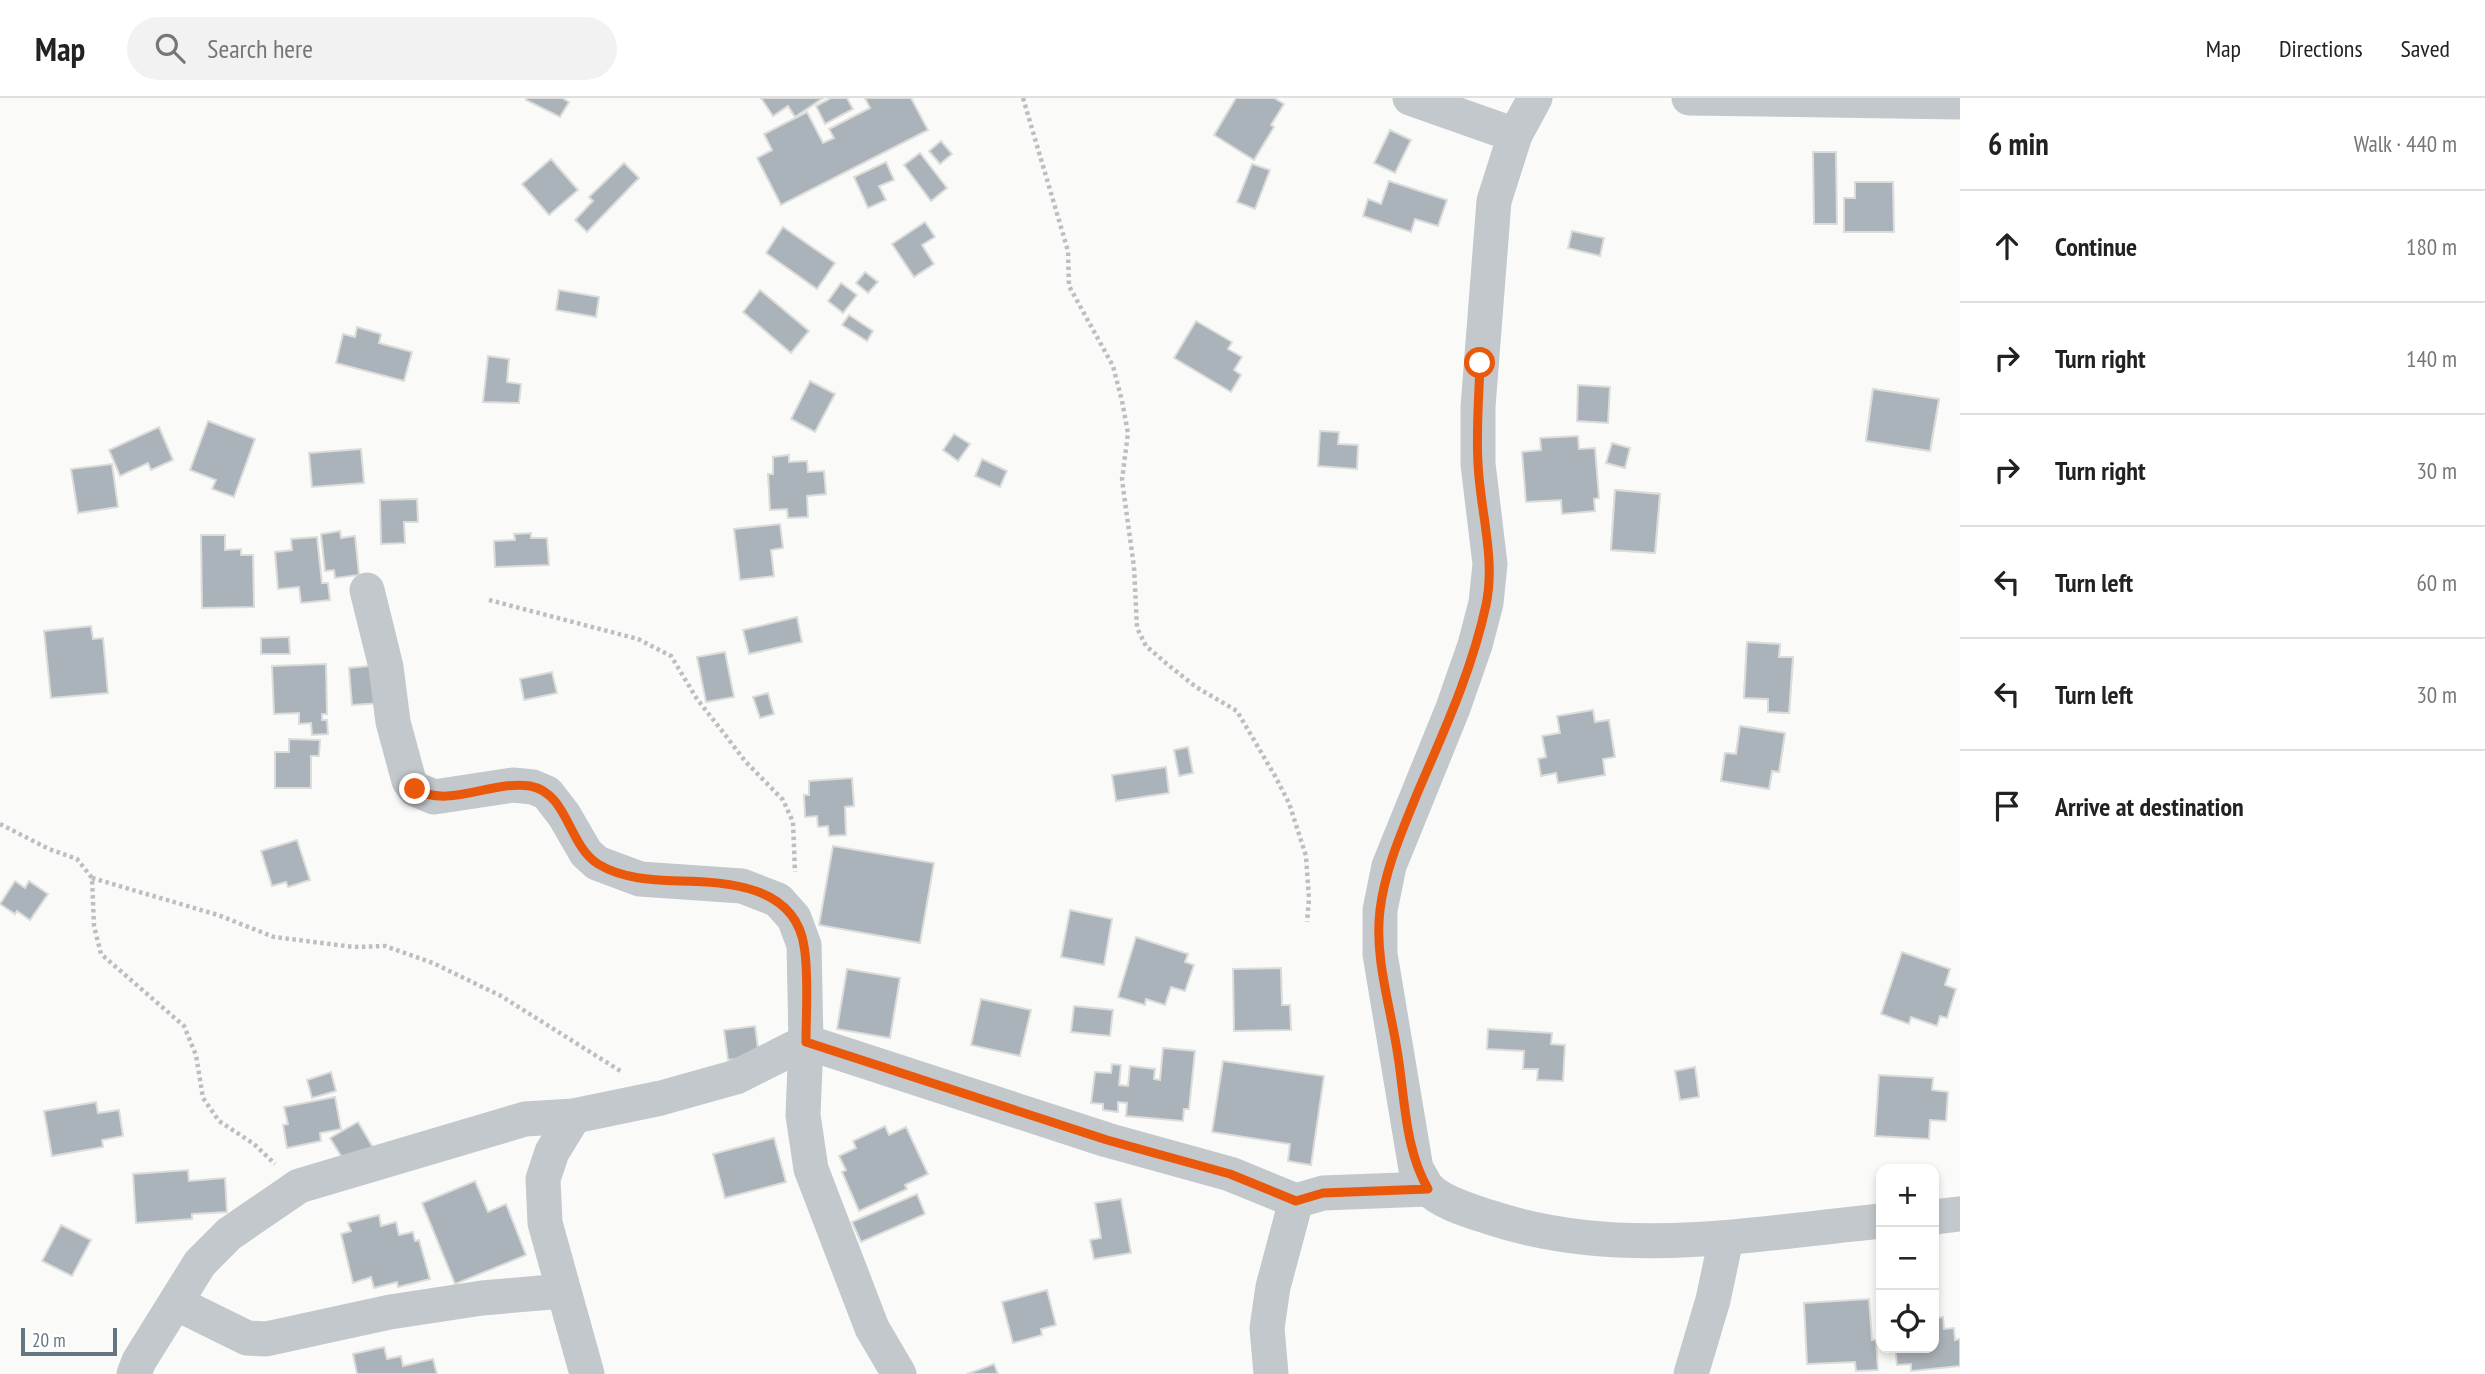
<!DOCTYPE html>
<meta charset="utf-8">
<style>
:root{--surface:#fff;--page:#f2f2f2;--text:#222;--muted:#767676;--line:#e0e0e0}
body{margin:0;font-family:"PT Sans Narrow",sans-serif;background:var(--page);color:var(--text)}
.controls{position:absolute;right:21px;bottom:21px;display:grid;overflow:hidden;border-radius:14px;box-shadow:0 4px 10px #0003}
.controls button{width:63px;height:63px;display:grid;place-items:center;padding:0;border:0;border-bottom:2px solid var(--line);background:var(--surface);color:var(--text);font:35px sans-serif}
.scale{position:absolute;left:21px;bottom:18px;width:96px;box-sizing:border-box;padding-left:7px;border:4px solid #657683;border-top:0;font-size:19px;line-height:24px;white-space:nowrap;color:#657683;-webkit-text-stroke:5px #fff;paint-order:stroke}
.stop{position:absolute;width:21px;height:21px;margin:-16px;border:5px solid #ea580c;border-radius:50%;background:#fff}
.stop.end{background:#ea580c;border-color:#fff;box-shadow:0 2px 7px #0008}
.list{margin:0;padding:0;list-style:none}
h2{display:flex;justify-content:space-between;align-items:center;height:91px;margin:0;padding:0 28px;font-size:30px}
h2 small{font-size:23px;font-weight:400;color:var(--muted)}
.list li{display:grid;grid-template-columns:46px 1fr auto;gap:21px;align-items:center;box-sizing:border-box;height:112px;padding:0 28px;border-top:2px solid var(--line)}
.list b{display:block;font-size:26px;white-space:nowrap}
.list em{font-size:23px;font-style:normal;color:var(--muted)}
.icon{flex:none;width:38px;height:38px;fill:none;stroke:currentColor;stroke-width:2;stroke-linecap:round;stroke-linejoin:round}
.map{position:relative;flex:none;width:1960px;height:1276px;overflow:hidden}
header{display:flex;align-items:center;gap:42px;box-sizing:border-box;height:98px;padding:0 35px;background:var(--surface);border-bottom:2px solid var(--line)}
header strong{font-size:33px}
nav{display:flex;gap:38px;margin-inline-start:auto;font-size:24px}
.search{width:490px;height:63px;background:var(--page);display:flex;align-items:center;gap:18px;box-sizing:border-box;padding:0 24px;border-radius:38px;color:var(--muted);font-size:26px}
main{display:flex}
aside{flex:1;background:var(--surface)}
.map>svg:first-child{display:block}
</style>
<header>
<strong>Map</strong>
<div class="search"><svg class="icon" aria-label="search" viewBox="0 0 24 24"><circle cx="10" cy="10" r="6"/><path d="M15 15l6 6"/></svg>Search here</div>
<nav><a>Map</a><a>Directions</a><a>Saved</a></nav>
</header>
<main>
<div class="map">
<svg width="1960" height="1276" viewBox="0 0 1960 1276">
<rect width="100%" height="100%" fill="#fafaf8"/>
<g fill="#aab3b9" stroke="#dcdcda" stroke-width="2">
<path d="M527 0H562L569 4 560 19 526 2Z"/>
<path d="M761 0H823L795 19 788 8 773 18Z"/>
<path d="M831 0H847L853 11 825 26 816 8Z"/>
<path d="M865 0H911L928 32 781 107 757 60 772 52 764 36 807 14 823 45 834 40 829 31 870 10Z"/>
<path d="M1236 0H1274L1284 6 1271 27 1274 29 1254 62 1214 37Z"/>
<path d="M1390 32 1411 42 1395 75 1374 65Z"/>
<path d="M941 43 952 56 940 66 929 53Z"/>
<path d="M1813 54H1836L1837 126H1814Z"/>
<path d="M920 55 947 90 931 103 904 67Z"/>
<path d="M551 61 578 92 549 117 522 86Z"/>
<path d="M886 64 894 82 879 88 886 102 868 110 854 79Z"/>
<path d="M624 65 639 80 587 134 575 122 593 103 589 99Z"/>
<path d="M1252 66 1270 72 1255 111 1237 104Z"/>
<path d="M1389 83 1447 102 1438 128 1415 121 1411 134 1363 118 1368 101 1381 106Z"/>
<path d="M1855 84H1893L1894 134H1844V100H1855Z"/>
<path d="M925 124 935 139 922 147 934 166 914 179 892 146Z"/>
<path d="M783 129 835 165 817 191 766 155Z"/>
<path d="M1572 133 1604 140 1600 158 1568 150Z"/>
<path d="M865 174 878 184 868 195 856 185Z"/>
<path d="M841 185 857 197 843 215 828 203Z"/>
<path d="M559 192 599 199 596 219 556 212Z"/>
<path d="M760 192 809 233 791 255 743 214Z"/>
<path d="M849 217 873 233 867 243 842 227Z"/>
<path d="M1196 223 1232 244 1228 251 1242 259 1234 272 1241 277 1231 294 1174 260Z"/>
<path d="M357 229 381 236 379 245 412 254 404 283 336 265 343 236 355 239Z"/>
<path d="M488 258 509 261 507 284 521 286 519 305 483 304Z"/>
<path d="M810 283 835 296 815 334 791 321Z"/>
<path d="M1578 287 1610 289 1608 325 1577 323Z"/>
<path d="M1873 291 1939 301 1930 353 1866 343Z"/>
<path d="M1873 291 1939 301 1930 353 1866 343Z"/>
<path d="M208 323 255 341 234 399 212 391 216 382 190 372Z"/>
<path d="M159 329 173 362 151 372 148 365 120 378 109 352Z"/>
<path d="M1320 333 1339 334 1338 346 1358 347 1357 371 1318 368Z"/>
<path d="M954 336 970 346 958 363 943 352Z"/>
<path d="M1578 338 1579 351 1595 350 1599 400 1594 401 1595 413 1562 416 1561 402 1526 404 1522 354 1541 352 1540 340Z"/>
<path d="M1612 345 1630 350 1625 370 1606 365Z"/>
<path d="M361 351 364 385 312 389 309 355Z"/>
<path d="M789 357V364L807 363 808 374 824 373 826 396 807 398 808 419 788 420 787 411 770 412 768 376H773V359Z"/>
<path d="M982 361 1007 373 1000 389 975 378Z"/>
<path d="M112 366 118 409 78 415 71 371Z"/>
<path d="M1615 392 1660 396 1655 455 1611 452Z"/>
<path d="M1615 392 1660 396 1655 455 1611 452Z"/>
<path d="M417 401 418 424H404L405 445 381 446 380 402Z"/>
<path d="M780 426 783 450 771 452 774 478 740 482 734 431Z"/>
<path d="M340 433 341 440 355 438 359 477 335 480 334 472 325 473 321 436Z"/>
<path d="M531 435V440H547L549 467 495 469 494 443 515 442 514 436Z"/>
<path d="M201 437H225V452L241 451V457H253L254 509 202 510Z"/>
<path d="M317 439 322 485H328L330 502 301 505 299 489 278 491 275 454 292 452 291 441Z"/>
<path d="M797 519 802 544 749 556 743 532Z"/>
<path d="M91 528 93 541 103 540 108 595 51 600 44 533Z"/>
<path d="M289 539 290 556H261V540Z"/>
<path d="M1747 544 1780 546 1779 559H1793L1789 615 1768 614V601L1744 600Z"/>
<path d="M1747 544 1780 546 1779 559H1793L1789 615 1768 614V601L1744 600Z"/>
<path d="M725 554 734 599 706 604 697 559Z"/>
<path d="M326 566 327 616H322V622H327L328 636 312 637 311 625 299 626V615L274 616 272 568Z"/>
<path d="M379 567 382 605 352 607 349 570Z"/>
<path d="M552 574 557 595 524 602 520 581Z"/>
<path d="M768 595 774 616 760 620 753 599Z"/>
<path d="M1593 612 1595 624 1609 622 1615 659 1603 661 1605 677 1558 685 1556 675 1541 678 1538 661 1546 659 1542 638 1560 635 1557 618Z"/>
<path d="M1740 628 1785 635 1779 674 1772 673 1769 691 1721 683 1725 655 1736 656Z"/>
<path d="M1740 628 1785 635 1779 674 1772 673 1769 691 1721 683 1725 655 1736 656Z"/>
<path d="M289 641 320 642 319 658H311V690H275V654H289Z"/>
<path d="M1188 649 1193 675 1179 678 1174 652Z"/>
<path d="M1166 669 1169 695 1116 703 1112 677Z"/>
<path d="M852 680 854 708 845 709 846 737 829 738 828 728 818 729 817 718 805 719 804 697H809V683Z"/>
<path d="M297 742 310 782 288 789 286 784 272 788 261 753Z"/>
<path d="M833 748 934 765 920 845 819 827Z"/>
<path d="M15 783 25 790 29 783 48 796 30 822 17 813 15 816 0 806Z"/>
<path d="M1070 812 1112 821 1104 867 1061 859Z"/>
<path d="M1136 839 1188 856 1185 864 1194 867 1185 893 1171 889 1165 907 1146 901 1145 907 1118 899Z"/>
<path d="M1902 854 1950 871 1945 887 1956 891 1947 920 1940 918 1937 928 1911 919 1909 926 1881 916Z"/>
<path d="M1281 870 1282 907H1290L1291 932 1234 933 1233 871Z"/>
<path d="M847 871 900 880 890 940 837 931Z"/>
<path d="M981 901 1031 912 1020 958 971 947Z"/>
<path d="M1074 908 1113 912 1110 938 1071 934Z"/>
<path d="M755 928 759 958 728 962 724 932Z"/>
<path d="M1488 931 1552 935 1551 946 1565 947 1563 983 1537 982 1538 971H1523L1524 953 1487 951Z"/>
<path d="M1163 950 1195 953 1189 1011H1184L1183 1023 1126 1018 1127 1005 1118 1004V1014L1103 1012V1006L1091 1005 1095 974 1111 975 1112 966 1121 967 1119 987 1128 988 1130 968 1155 971 1154 981 1160 982Z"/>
<path d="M1223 963 1324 978 1311 1067 1288 1063 1290 1046 1212 1034Z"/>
<path d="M1695 969 1699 999 1680 1002 1675 973Z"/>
<path d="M331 974 336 993 312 1000 307 982Z"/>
<path d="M1879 977 1933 980 1932 992 1948 994 1946 1023 1930 1022 1929 1041 1875 1038Z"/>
<path d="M335 999 341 1031 320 1035 321 1043 287 1050 283 1027 288 1026 284 1009Z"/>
<path d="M96 1004 98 1015 119 1012 123 1038 102 1042 103 1049 52 1058 44 1013Z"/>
<path d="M358 1024 375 1053 343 1061 330 1040Z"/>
<path d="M885 1028 889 1037 906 1029 928 1076 905 1087 907 1091 859 1113 842 1074 846 1072 839 1058 856 1050 853 1043Z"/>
<path d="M774 1040 786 1084 725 1100 713 1056Z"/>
<path d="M188 1072 189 1083 225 1080 227 1114 192 1116V1121L136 1125 133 1076Z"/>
<path d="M475 1083 488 1114 506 1106 526 1157 455 1186 422 1105Z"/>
<path d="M917 1096 925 1116 861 1144 852 1124Z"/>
<path d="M1121 1101 1131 1155 1094 1161 1090 1142 1101 1140 1095 1105Z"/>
<path d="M379 1117 381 1128 396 1124 399 1137 413 1134 415 1143 419 1142 430 1181 398 1189 397 1184 374 1190 371 1179 353 1185 341 1136 351 1133 348 1125Z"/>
<path d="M61 1127 91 1142 72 1178 42 1163Z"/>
<path d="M1047 1192 1056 1227 1041 1231 1042 1237 1013 1245 1002 1204Z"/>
<path d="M1869 1201 1872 1242H1876L1878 1272 1856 1273 1855 1264 1807 1266 1804 1205Z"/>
<path d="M1943 1219 1944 1231 1954 1230 1955 1242 1960 1241V1268L1911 1273V1266L1897 1267 1895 1250H1934V1220Z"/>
<path d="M384 1249 387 1261 401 1258 403 1268 433 1261 437 1276H357L353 1256Z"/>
<path d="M994 1266 998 1276H967Z"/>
</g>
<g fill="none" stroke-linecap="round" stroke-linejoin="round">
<g stroke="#bbbfc2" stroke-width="4.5" stroke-dasharray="3.5 3.5" stroke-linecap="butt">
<path d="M1023 0 1068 153 1069 188 1113 268 1122 303 1128 335 1122 382 1134 469 1137 530 1146 548 1167 566 1196 589 1237 613 1275 678 1289 705 1306 758 1309 801 1307 824"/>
<path d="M489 502 638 541 671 558 697 601 726 638 745 663 783 702 793 724 795 774"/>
<path d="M0 726 49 751 77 761 92 780 94 828 101 856 184 928 196 957 203 1000 219 1023 254 1046 275 1066"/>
<path d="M92 780 218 817 274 839 354 849 385 848 433 865 501 898 622 974"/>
</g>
<g stroke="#c3c8cc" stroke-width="35">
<path d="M1410 0 1515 37"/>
<path d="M1535 0 1515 37 1494 103 1478 309V366L1490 466 1486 505 1475 547 1453 610 1389 768 1380 812V856L1416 1071C1420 1076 1423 1084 1427 1089 1439 1104 1470 1113 1489 1119 1618 1162 1750 1136 1881 1123"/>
<path d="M1689 0 1960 4"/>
<path d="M367 492 386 569 393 624 409 683 415 691 434 699 513 687 533 689 547 695 564 717 586 755 597 765 640 781 742 788 778 802 794 820 804 847 806 944 803 1017 811 1071 872 1230 899 1276"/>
<path d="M574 1018 552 1054 543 1081 545 1125 587 1276"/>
<path d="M1934 1119 1960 1116"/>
<path d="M176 1205 247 1240 266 1241 390 1214 482 1200 563 1193"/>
<path d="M134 1276 139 1263 200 1165 229 1136 299 1088 525 1021 574 1018 661 1000 736 979 806 944 1107 1042 1230 1076 1296 1103"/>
<path d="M1271 1276 1267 1230 1273 1189 1296 1103 1323 1095 1428 1091"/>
<path d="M1691 1276 1713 1202 1726 1141"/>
</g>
</g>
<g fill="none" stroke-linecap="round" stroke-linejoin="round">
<path stroke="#ea580c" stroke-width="9" d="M415 691C449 711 492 682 530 688 568 695 568 747 598 766 623 781 652 782 680 783 729 784 795 788 804 848 809 876 806 915 806 944L1107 1042 1230 1076 1296 1103 1323 1095 1428 1091C1405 1051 1405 1002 1398 958 1391 910 1374 860 1380 812 1385 771 1402 733 1417 696 1443 635 1472 573 1486 507 1496 460 1480 413 1478 365 1476 332 1479 298 1480 265"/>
</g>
</svg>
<div class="controls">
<button>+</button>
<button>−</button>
<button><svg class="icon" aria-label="locate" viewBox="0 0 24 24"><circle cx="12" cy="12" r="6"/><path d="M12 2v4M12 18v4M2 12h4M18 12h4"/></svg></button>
</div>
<div class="scale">20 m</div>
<div class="stop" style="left:1480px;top:265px"></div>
<div class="stop end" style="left:415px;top:691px"></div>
</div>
<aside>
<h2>6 min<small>Walk · 440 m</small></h2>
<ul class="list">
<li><svg class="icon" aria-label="ahead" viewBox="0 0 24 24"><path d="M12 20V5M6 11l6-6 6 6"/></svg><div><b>Continue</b></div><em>180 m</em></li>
<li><svg class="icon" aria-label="right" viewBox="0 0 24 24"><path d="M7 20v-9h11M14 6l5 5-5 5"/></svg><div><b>Turn right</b></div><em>140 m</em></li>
<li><svg class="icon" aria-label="right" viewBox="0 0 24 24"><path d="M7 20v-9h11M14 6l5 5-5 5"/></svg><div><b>Turn right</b></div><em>30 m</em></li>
<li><svg class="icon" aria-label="left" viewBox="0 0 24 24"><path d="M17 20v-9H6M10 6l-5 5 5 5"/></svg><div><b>Turn left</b></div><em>60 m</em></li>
<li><svg class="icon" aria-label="left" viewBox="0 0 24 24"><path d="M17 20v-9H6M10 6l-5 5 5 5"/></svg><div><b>Turn left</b></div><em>30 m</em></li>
<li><svg class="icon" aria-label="arrive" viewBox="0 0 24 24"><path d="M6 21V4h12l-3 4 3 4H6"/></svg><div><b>Arrive at destination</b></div></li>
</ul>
</aside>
</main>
